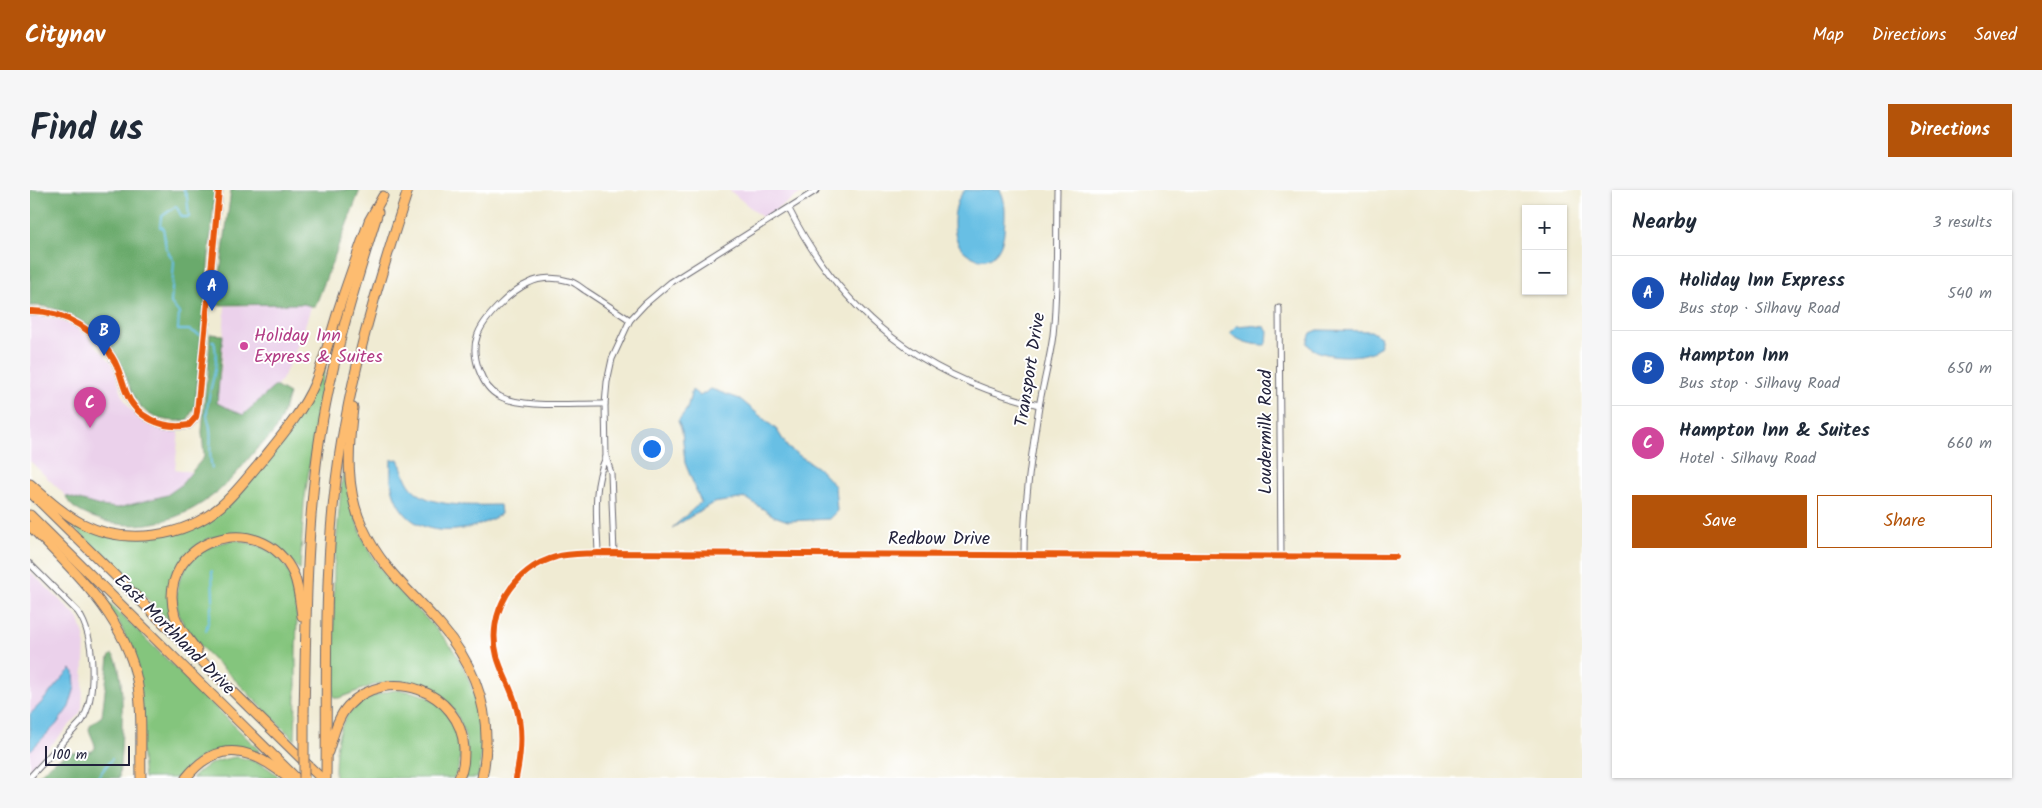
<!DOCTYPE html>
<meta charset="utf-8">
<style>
:root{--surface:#fff;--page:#f6f6f7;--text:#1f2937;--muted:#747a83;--line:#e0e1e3;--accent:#b45309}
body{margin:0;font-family:Kalam,sans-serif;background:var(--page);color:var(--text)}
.controls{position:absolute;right:15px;top:15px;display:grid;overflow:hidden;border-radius:0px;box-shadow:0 1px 4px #0004}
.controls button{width:45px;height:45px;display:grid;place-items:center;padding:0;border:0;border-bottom:1px solid var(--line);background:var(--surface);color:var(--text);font:25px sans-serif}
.scale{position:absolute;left:15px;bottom:12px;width:85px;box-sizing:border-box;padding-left:5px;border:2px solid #22223b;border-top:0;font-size:14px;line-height:18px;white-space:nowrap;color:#22223b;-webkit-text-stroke:4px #fff;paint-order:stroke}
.you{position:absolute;left:621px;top:258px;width:18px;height:18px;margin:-12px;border:4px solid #fff;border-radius:50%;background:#1a73e8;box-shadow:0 0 0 8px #1a73e833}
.badge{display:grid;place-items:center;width:32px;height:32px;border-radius:50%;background:var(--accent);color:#fff;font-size:16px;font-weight:700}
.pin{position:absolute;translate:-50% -41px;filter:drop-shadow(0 1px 2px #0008)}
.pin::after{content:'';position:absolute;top:26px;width:18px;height:15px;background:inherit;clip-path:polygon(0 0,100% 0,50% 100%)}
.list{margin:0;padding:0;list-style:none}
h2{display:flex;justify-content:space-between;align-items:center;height:65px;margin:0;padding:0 20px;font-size:21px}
h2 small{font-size:16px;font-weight:400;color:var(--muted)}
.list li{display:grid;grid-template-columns:32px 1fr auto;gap:15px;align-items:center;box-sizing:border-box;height:75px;padding:0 20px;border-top:1px solid var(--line)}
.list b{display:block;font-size:19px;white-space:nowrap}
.list p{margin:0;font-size:16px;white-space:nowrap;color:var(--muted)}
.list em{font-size:16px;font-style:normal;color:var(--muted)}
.actions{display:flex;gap:10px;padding:15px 20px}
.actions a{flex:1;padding:11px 0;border:1px solid var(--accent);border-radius:0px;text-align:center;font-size:18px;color:var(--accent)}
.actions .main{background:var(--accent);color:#fff}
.map{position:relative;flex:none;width:1552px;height:588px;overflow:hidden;border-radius:0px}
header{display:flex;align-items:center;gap:30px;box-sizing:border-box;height:70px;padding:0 25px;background:var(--accent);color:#fff}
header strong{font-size:24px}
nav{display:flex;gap:28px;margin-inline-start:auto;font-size:18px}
.intro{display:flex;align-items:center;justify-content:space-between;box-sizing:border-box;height:120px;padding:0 30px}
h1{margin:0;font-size:35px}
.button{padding:12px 22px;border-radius:0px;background:var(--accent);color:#fff;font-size:18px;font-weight:700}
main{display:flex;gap:30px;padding:0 30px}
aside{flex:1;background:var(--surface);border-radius:0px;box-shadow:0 1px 4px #0004}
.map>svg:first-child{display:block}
</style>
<header>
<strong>Citynav</strong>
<nav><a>Map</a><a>Directions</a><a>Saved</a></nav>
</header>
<div class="intro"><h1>Find us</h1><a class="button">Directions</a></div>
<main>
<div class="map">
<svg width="1552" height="588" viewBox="0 0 1552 588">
<rect width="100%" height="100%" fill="#fff"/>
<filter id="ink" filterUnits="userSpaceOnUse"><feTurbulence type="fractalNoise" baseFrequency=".02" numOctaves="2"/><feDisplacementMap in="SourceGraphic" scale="10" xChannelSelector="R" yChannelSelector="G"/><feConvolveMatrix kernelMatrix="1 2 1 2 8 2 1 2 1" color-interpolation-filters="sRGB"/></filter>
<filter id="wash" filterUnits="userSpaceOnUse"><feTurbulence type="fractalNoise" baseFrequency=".0096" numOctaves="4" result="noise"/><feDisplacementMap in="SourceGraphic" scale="20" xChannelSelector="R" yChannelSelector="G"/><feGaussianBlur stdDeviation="1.12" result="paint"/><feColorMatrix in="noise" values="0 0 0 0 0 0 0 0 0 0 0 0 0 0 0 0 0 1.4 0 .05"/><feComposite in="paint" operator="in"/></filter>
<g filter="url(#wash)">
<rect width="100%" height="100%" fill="#f0ebd3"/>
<g fill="#ebd1eb">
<path d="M699 0H776L733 28Z"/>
<path d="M273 114 281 117 271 148 252 190 213 225 187 213 192 171 195 116Z"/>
<path d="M5 125 27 129 47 138 58 147 82 173 94 209 101 220 118 234 136 240 149 241 145 279 161 282 150 296 137 305 103 314 88 318 70 316 36 306 0 271V126Z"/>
<path d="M0 381 49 429 55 449 52 518 49 525 0 578Z"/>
</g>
<g fill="#84c57d" stroke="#53745c">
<path d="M295 174 274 313 270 380 245 355 232 348 205 343 178 349 165 357 141 395 139 410 145 436 38 332 54 339 82 347 168 335 240 264Z"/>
<path d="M313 277C319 308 326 338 342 366 360 395 387 418 410 443 444 479 458 540 448 588H433C448 544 419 491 369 491 348 491 329 501 309 508H305L303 505 304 378Z"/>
<path d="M206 350C226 354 247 360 257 379 271 404 266 439 266 466 266 494 266 522 265 550 243 529 222 507 200 485 182 467 161 451 150 427 144 412 146 392 155 379 167 360 184 353 206 350Z"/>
<path d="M64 398 229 560 228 562C223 561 218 559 212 559 187 557 163 566 150 588H114L101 460 90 434Z"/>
<path d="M366 500C380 501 392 503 404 511 427 526 438 564 424 588H305C305 538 312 509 366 500Z"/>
<path d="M206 567C225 570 237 575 250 588H162C175 574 188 570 206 567Z"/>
</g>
<g fill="#6baa6c" stroke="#466654">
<path d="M0 0H185L165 216 158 229C151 232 144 231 136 230 101 225 101 191 87 167 71 140 32 113 0 116Z"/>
<path d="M201 0H330L285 117 273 114 186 115Z"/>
<path d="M180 144 193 145 187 213 213 225 245 196 259 204C253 222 248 245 230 255 217 270 202 291 186 303 152 331 107 344 65 328 54 324 39 318 36 306L70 316 88 318 137 305 150 296 174 267 172 242 176 193 178 186Z"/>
<path d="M82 464C98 476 91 566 89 588H7C17 576 27 568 42 563 48 561 62 565 65 558 66 554 60 545 59 539L61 534 72 526 79 467Z"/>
</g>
<g fill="#67bfe4" stroke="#447090">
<path d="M935 0H970C977 12 975 29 974 42 971 66 955 79 934 61 919 48 922 12 935 0Z"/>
<path d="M1218 135 1235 137 1238 142 1237 152 1235 155C1223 155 1210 152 1201 144L1200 142 1206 136Z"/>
<path d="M1288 140 1341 141 1349 146 1351 155C1344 170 1285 170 1277 153L1281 143Z"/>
<path d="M662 200 670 206 681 199 710 209 747 240 758 258 788 278 805 296 807 321 799 329 758 331 744 326 716 308 683 313 642 338 671 312 655 273 652 241 648 231 657 219Z"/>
<path d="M368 269C372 277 375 290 381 297 399 319 444 315 470 315L471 324C433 348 374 351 362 297 360 288 361 278 361 270Z"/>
<path d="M41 479 44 482 45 497 39 517 26 535 0 561V524C16 510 26 493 41 479Z"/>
</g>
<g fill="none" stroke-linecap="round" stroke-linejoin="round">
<g stroke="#67bfe4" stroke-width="2">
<path d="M154 0 157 7 159 27H152L146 16 131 27 130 37H133L136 58 144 72 141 113 149 123 148 140H159L170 145"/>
<path d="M182 151H184C191 181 177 198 177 224 177 229 180 234 180 239 182 253 178 263 182 278"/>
<path d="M176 441 183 409 182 381"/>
<path d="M67 588 82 569"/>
</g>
</g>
</g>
<g filter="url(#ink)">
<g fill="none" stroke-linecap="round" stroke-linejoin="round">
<defs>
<g id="street">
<path d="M759 19C812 124 894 188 1009 215"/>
<path d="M1249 118 1251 366"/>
<path d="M575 214C547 213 493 219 469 206 459 201 453 191 449 180 445 169 443 158 447 147 452 129 482 100 499 93 510 87 527 87 539 91 545 92 551 98 556 101 570 110 585 120 600 130"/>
<path d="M576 267 575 214 577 192 582 169 600 130 615 114 641 92 787 0"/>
<path d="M568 363C567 330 562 298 576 267L581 283 584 364"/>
<path d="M994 365C994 314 1001 267 1009 217 1013 193 1020 169 1023 145 1028 97 1026 49 1027 0"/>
<path d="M0 374 48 422C65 446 67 505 52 531L0 587"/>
<path d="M486 588C491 564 493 539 486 516 482 498 471 483 467 466 456 423 484 378 526 367 539 363 554 364 568 363L1366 367"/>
</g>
<path id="secondary" d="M0 121C34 120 69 142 85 172 90 182 92 192 96 202 105 227 133 240 159 235L166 227 167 222 189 0"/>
<g id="highway">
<path d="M323 218C318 259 315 300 333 338 352 380 382 402 411 436 449 480 464 531 452 588"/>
<path d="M0 294C16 308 32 323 51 333 95 356 154 348 191 316 205 304 217 288 229 274 249 249 272 223 285 193 294 169 301 145 308 121 318 90 329 61 339 31L353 6"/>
<path d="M0 302 291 588"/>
<path d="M0 325 266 588"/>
<path d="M0 336C43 381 94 425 107 490 113 522 110 555 111 588"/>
<path d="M167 461C160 450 149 439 145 426 123 352 231 313 264 385 269 398 270 413 272 426"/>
<path d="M274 524C276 440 276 357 286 275 296 188 322 105 348 22"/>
<path d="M298 562C303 547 307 528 318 516 357 474 431 501 434 558 434 569 434 578 429 588"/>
<path d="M156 588C188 547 224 559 258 588"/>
<path d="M296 588C297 495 294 401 304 308 315 201 345 102 378 0"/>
</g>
</defs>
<use href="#street" stroke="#6a6870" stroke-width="7"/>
<use href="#secondary" stroke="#6a6870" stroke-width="9"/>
<use href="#highway" stroke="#6a6870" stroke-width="11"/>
<use href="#street" stroke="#fff" stroke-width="5"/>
<use href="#secondary" stroke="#fee4c6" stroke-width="7"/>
<use href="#highway" stroke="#fdbc70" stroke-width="9"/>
<defs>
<path id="highway-bridge" d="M274 588V524"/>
</defs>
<use href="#highway-bridge" stroke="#6a6870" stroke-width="11" stroke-linecap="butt"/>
<use href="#highway-bridge" stroke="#fdbc70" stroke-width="9"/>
<defs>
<g id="cycleway">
<path d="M0 121C34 120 69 142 85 172 90 182 92 192 96 202 105 227 133 240 159 235L166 227 167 222 189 0"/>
<path d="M486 588C491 564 493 539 486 516 482 498 471 483 467 466 456 423 484 378 526 367 539 363 554 364 568 363L1366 367"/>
</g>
</defs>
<use href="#cycleway" stroke="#fff" stroke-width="9"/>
<use href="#cycleway" stroke="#e8590c" stroke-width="6"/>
</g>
</g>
<circle fill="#d1479c" stroke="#fff" stroke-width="2" cx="214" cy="156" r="5"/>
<g text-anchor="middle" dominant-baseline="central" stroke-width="4" stroke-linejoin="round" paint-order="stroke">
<g font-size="18" fill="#b23c85" stroke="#fff" text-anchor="start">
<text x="224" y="146">Holiday Inn<tspan x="224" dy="21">Express &amp; Suites</tspan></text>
</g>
<g font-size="18" fill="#22223b" stroke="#fff">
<text transform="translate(1001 180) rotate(-81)">Transport Drive</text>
<text transform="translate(1236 242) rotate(-90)">Loudermilk Road</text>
<text x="909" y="349">Redbow Drive</text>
<text transform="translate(144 445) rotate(45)">East Morthland Drive</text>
</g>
</g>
</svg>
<div class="controls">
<button>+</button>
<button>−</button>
</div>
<div class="scale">100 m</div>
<div class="you"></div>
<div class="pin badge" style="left:182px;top:121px;background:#1a4fb4">A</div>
<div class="pin badge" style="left:74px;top:166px;background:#1a4fb4">B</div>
<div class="pin badge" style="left:60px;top:238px;background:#d1479c">C</div>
</div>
<aside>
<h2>Nearby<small>3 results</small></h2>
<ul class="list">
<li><span class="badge" style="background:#1a4fb4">A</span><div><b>Holiday Inn Express</b><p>Bus stop · Silhavy Road</p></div><em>540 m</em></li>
<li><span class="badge" style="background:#1a4fb4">B</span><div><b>Hampton Inn</b><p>Bus stop · Silhavy Road</p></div><em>650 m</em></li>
<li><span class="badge" style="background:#d1479c">C</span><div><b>Hampton Inn &amp; Suites</b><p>Hotel · Silhavy Road</p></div><em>660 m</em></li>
</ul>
<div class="actions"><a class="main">Save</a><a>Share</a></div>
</aside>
</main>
